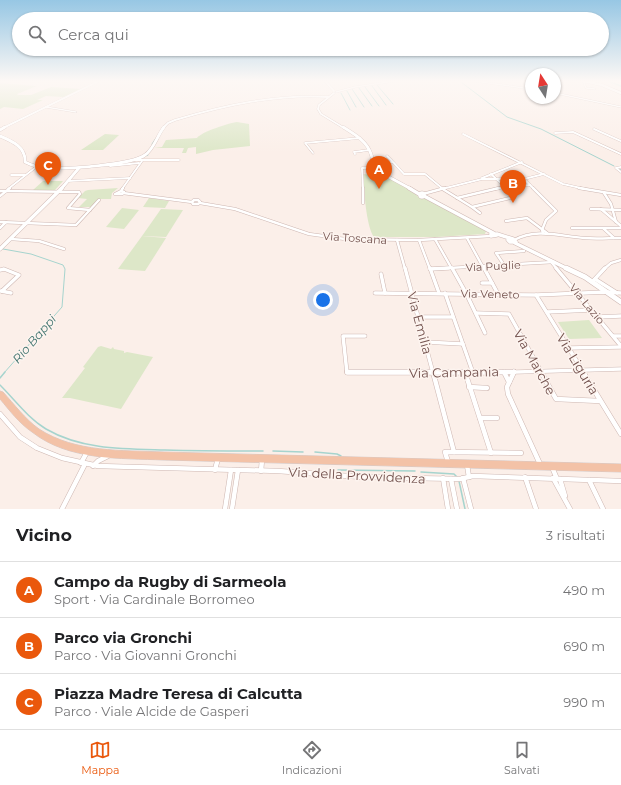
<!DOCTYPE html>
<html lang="it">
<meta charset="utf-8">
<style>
:root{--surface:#fff;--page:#f2f2f2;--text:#202124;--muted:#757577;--line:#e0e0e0;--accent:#ea580c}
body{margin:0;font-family:Montserrat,sans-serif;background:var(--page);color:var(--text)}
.compass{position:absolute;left:525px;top:68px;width:36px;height:36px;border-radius:50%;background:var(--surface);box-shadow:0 1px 3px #0004;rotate:348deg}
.you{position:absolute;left:323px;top:300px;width:14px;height:14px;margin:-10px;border:3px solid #fff;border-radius:50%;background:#1a73e8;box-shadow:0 0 0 6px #1a73e833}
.badge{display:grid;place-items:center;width:26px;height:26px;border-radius:50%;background:var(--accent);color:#fff;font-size:13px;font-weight:700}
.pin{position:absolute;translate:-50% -33px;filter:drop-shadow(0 1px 2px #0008)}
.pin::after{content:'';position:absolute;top:21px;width:14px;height:12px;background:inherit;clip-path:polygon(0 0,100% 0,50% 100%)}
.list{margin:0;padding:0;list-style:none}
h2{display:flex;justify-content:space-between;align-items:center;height:52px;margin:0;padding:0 16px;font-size:17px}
h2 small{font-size:13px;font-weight:400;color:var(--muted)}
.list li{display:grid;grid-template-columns:26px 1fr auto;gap:12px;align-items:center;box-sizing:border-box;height:56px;padding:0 16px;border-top:1px solid var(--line)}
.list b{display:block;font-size:15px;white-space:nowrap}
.list p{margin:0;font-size:13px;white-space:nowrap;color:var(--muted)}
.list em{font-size:13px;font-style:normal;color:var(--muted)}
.icon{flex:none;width:22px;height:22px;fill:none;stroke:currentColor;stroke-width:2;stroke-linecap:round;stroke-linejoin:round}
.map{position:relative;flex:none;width:621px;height:509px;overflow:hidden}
.search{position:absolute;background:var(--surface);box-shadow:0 1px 3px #0004;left:12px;right:12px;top:12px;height:44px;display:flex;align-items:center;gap:10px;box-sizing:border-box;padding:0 14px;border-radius:22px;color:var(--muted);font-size:15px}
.sheet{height:220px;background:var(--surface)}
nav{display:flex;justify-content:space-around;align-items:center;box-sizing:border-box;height:56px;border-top:1px solid var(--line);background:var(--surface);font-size:11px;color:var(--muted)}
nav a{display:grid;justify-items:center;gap:2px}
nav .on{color:var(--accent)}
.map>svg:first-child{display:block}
</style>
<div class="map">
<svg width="621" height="509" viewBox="0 0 621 509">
<rect width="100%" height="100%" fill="#fbefe9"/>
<g fill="#dde7c8">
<path d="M0 83 37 86 17 94 18 95H31L51 87 82 89 64 97 46 96 37 100H43L23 109 4 107 0 109Z"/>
<path d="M237 122 249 124 250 146 213 150 196 154V147L188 148 186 153H182L184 148H154L162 147 166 140 197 138C201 132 229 123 237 122Z"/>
<path d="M105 134 119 135 103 150H81Z"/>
<path d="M374 173H379L416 193 417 196 427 199 486 231 485 234 437 237H374C366 226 364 189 363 174L374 175Z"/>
<path d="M43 181H63L55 190H33Z"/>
<path d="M118 188 112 193 111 199H98L91 207H79L87 199 78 198 85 191 88 190Z"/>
<path d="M149 198 169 201 165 208 143 207Z"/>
<path d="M122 208 139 210 124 229 106 227Z"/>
<path d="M161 209 183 210 166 237 142 236Z"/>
<path d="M142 236 166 238 145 271 118 269Z"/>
<path d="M589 320 602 338 569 339 558 322Z"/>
<path d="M101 346 111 349 113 347 114 349 124 351V353L127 352 153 357 121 409 70 398H62L85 368 83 367 98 347Z"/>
</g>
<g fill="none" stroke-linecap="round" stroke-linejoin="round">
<g stroke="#a6d4ce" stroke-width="1">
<path d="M461 82 507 117 541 129 614 166"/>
<path d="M377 85 393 104"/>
<path d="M372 86 386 105"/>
<path d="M365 87 379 106"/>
<path d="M359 88 372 106"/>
<path d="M352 89 364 107"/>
<path d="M347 91 356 107"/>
<path d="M341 93 350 110"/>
<path d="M152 144 156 138"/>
<path d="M143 157 148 155"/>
<path d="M619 169 621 170"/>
<path d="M3 249 31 254 63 265 65 269 62 307 4 373"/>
</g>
<g stroke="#a6d4ce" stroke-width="1.5">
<path d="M0 378 5 372"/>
<path d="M0 385C15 400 28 418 46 429 82 450 125 449 165 450 198 451 230 451 263 451"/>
<path d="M273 451 303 452"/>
<path d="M315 452 337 454 341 456"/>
<path d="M338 470 415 471"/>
<path d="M421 472 454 474 457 477"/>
<path d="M459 481 465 509"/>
</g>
<path stroke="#bee3de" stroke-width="1.5" d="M608 81 621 86"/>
<defs>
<g id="minor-far4">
<path d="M474 81 531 89"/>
<path d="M583 81 586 88 595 89"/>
<path d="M336 92 355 87 395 81"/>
<path d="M555 93 621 107"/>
<path d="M46 107 76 112"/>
</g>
<g id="minor-far3">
<path d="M594 129 621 141"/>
<path d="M555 133 573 132 621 154"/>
<path d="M463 134 563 184 585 189"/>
<path d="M313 153 305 143 360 138"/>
<path d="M355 154 354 152 369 150"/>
<path d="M387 156 392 161"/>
<path d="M133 160H179"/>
<path d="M373 163 393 162 404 174H425L443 189"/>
<path d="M110 166 139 163"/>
<path d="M621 167 616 168 621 172"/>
<path d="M491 174 505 187 495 189"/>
<path d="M11 175H25"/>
<path d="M482 178 522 162"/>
<path d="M524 179 534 189"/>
<path d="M68 181 130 178"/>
<path d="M505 187 507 189"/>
<path d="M505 187 530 185"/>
<path d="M8 189 36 167"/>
<path d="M122 189 142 161"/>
<path d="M363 189 362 168H375"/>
<path d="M442 189 482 179H524L544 174"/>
</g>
<g id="minor-far2">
<path d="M363 188V203"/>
<path d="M441 188 472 207 514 197 506 188"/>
<path d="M533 188 556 211 546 220 542 230 543 233"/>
<path d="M579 188 621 195"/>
<path d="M0 191 79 192 80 194 68 208 90 210"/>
<path d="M121 191 123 188"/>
<path d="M121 191 124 192 122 194H115Z"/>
<path d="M123 193 192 202"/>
<path d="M604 193 611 204 616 222"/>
<path d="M423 194 445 188"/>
<path d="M0 196 10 188"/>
<path d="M457 198 499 188"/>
<path d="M194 200H198L200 202 198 204H193L192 202Z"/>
<path d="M200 203 235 209 309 234 345 239 419 240 491 236"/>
<path d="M472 207 480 213"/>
<path d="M591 209 621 210"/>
<path d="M601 209 621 226"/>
<path d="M506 221 527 218 547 233"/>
<path d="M0 222 76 225 99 200"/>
<path d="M0 228 6 222"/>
<path d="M572 228H621"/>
<path d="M604 229 614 238"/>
<path d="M467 238 484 269"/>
<path d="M11 239 39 241 64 249"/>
<path d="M435 239 452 269"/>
<path d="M397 240 405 269"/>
<path d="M419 240 430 269"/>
<path d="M514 240C537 228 559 236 584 238 596 239 609 238 621 238"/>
<path d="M552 263 557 269"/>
<path d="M504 265 496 253 524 251"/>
<path d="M431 269 554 262"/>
<path d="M604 269 611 263 621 260"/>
</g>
<g id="minor-far1">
<path d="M405 268 433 373"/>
<path d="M430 268 439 293"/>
<path d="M452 268 466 293 485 333"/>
<path d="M484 268 498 294"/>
<path d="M556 268 621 346"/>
<path d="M430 269 449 268"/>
<path d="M0 270 4 269 19 275 2 291"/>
<path d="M381 274 385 293"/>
<path d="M595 279 617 293"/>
<path d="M592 282 605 268"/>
<path d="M482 283H492"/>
<path d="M1 291 11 293"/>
<path d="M375 293 536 295 606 292 621 293"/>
<path d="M445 293 473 373"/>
<path d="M536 295 584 373"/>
<path d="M547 312 591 310"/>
<path d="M476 313 509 314 542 373"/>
<path d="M419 317H453"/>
<path d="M598 317 621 316"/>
<path d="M365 336H343L347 373H484L621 369"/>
<path d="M613 336H621"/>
<path d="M425 342 463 344"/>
<path d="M568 348 621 347"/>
<path d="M513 373 514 371"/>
</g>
<g id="minor">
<path d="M347 372H514"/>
<path d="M433 372 454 452"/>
<path d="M465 372 491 453"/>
<path d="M504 372 509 382"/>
<path d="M514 372 507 387 508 394 540 464"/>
<path d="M541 372 556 399 600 401"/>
<path d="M583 372 621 434"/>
<path d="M469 387 487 388"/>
<path d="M0 414 20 437 37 448 62 458 98 466 278 471 362 477 460 479 473 476 621 481"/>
<path d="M480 418H497"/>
<path d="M448 462 445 452 521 453"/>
<path d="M81 463 87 452"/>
<path d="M467 465 469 477"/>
<path d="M93 466 98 461 108 456"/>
<path d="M552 467 557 479"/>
<path d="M215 470 218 458"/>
<path d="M261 471 262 460"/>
<path d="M525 477 536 509"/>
<path d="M443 478 448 509"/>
<path d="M463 478 471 509"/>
<path d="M553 478 570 509"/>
<path d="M451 479 457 509"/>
<path d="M560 479 565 496"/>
<path d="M589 480 603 509"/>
<path d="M62 509 85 464"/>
<path d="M225 509 231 470"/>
<path d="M232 509 238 470"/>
</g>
<g id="tertiary-far3">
<path d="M325 81 334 91"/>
<path d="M334 93 319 105 318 109 321 114 344 128"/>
<path d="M3 128 99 81"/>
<path d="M163 128 168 123 175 120C225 105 276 94 328 97"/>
</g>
<g id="tertiary-far2">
<path d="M343 127C354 134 367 141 371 154 373 160 373 165 376 170L411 189"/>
<path d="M0 130 5 127"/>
<path d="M0 136C12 141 26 147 25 162 33 166 40 168 48 168 67 169 132 165 145 155 154 149 157 136 164 127"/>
<path d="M61 189 79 168"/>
</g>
<g id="tertiary-far1">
<path d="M409 188 419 194"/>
<circle cx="422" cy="195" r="2"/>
<path d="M424 196 497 235 491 236V232"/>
<path d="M497 234 513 239 516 242H510L508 240 510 239"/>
<path d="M515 243 568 269"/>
<path d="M0 249 62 188"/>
</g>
<path id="tertiary" d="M566 268 585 277 621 302"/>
<path id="secondary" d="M583 81 602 85 621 93"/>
<path id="primary" d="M0 391 3 392C14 404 25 419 39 429 76 453 122 450 164 452L621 464V472L164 460C120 458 69 461 32 432 19 423 10 411 0 399Z"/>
</defs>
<use href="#minor-far4" stroke="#ceb7b2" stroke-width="2"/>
<use href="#minor-far3" stroke="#ceb7b2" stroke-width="2.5"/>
<use href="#minor-far2" stroke="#ceb7b2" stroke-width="3.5"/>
<use href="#minor-far1" stroke="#ceb7b2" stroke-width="4.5"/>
<use href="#minor" stroke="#ceb7b2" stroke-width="5.5"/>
<use href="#tertiary-far3" stroke="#ceb7b2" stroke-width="2.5"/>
<use href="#tertiary-far2" stroke="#ceb7b2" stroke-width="3.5"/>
<use href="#tertiary-far1" stroke="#ceb7b2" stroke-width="4.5"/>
<use href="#tertiary" stroke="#ceb7b2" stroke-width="6"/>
<use href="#secondary" stroke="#d0b5b0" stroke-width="3"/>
<use href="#primary" stroke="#d5cbca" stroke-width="1"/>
<use href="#minor-far4" stroke="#fff" stroke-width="1.5"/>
<use href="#minor-far3" stroke="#fff" stroke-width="2"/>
<use href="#minor-far2" stroke="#fff" stroke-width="2.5"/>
<use href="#minor-far1" stroke="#fff" stroke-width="3.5"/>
<use href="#minor" stroke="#fff" stroke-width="4.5"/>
<use href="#tertiary-far3" stroke="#fff" stroke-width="2"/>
<use href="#tertiary-far2" stroke="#fff" stroke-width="3"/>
<use href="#tertiary-far1" stroke="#fff" stroke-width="3.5"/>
<use href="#tertiary" stroke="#fff" stroke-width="5"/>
<use href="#secondary" stroke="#fff" stroke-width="2.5"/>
<use href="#primary" fill="#f3c2a7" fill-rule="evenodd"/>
</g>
<linearGradient id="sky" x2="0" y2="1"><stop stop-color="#97c7e4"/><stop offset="0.53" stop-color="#fdf8f5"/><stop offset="1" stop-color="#fdf8f5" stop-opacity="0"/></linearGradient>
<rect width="621" height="153" fill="url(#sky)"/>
<g text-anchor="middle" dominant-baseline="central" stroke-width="3" stroke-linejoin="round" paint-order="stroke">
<g font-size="11" fill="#73524e" stroke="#fdf4ef">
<text transform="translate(355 238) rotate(4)">Via Toscana</text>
<text transform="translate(493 266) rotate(-3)">Via Puglie</text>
<text transform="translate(490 294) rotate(1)">Via Veneto</text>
<text transform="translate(587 304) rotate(50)">Via Lazio</text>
</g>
<g font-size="12" font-style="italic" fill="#437671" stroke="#fdf4ef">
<text transform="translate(34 339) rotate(-49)">Rio Bappi</text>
</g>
<g font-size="13" fill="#73524e" stroke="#fdf4ef">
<text transform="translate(420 323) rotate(75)">Via Emilia</text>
<text transform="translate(535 362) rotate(61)">Via Marche</text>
<text transform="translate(578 364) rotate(59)">Via Liguria</text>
<text transform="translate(454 372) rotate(-1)">Via Campania</text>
<text transform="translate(357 475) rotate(3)">Via della Provvidenza</text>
</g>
</g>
</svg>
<svg class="compass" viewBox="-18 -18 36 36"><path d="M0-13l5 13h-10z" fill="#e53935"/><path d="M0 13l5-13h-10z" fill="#757577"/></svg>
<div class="you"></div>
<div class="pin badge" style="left:379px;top:189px">A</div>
<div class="pin badge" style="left:513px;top:203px">B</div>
<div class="pin badge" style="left:48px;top:185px">C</div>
<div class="search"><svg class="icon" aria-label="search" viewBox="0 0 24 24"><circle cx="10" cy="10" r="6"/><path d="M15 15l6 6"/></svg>Cerca qui</div>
</div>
<section class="sheet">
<h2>Vicino<small>3 risultati</small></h2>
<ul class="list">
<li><span class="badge">A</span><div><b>Campo da Rugby di Sarmeola</b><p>Sport · Via Cardinale Borromeo</p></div><em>490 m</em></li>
<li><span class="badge">B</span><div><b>Parco via Gronchi</b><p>Parco · Via Giovanni Gronchi</p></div><em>690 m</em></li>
<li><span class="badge">C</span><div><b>Piazza Madre Teresa di Calcutta</b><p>Parco · Viale Alcide de Gasperi</p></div><em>990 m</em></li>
</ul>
</section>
<nav>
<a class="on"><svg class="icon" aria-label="map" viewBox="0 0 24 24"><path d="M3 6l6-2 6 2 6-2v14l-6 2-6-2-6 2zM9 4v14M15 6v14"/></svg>Mappa</a>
<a><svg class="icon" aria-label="directions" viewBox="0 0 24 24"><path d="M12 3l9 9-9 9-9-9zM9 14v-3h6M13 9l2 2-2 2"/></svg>Indicazioni</a>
<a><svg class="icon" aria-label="saved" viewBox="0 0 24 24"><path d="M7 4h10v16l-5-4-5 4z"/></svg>Salvati</a>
</nav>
